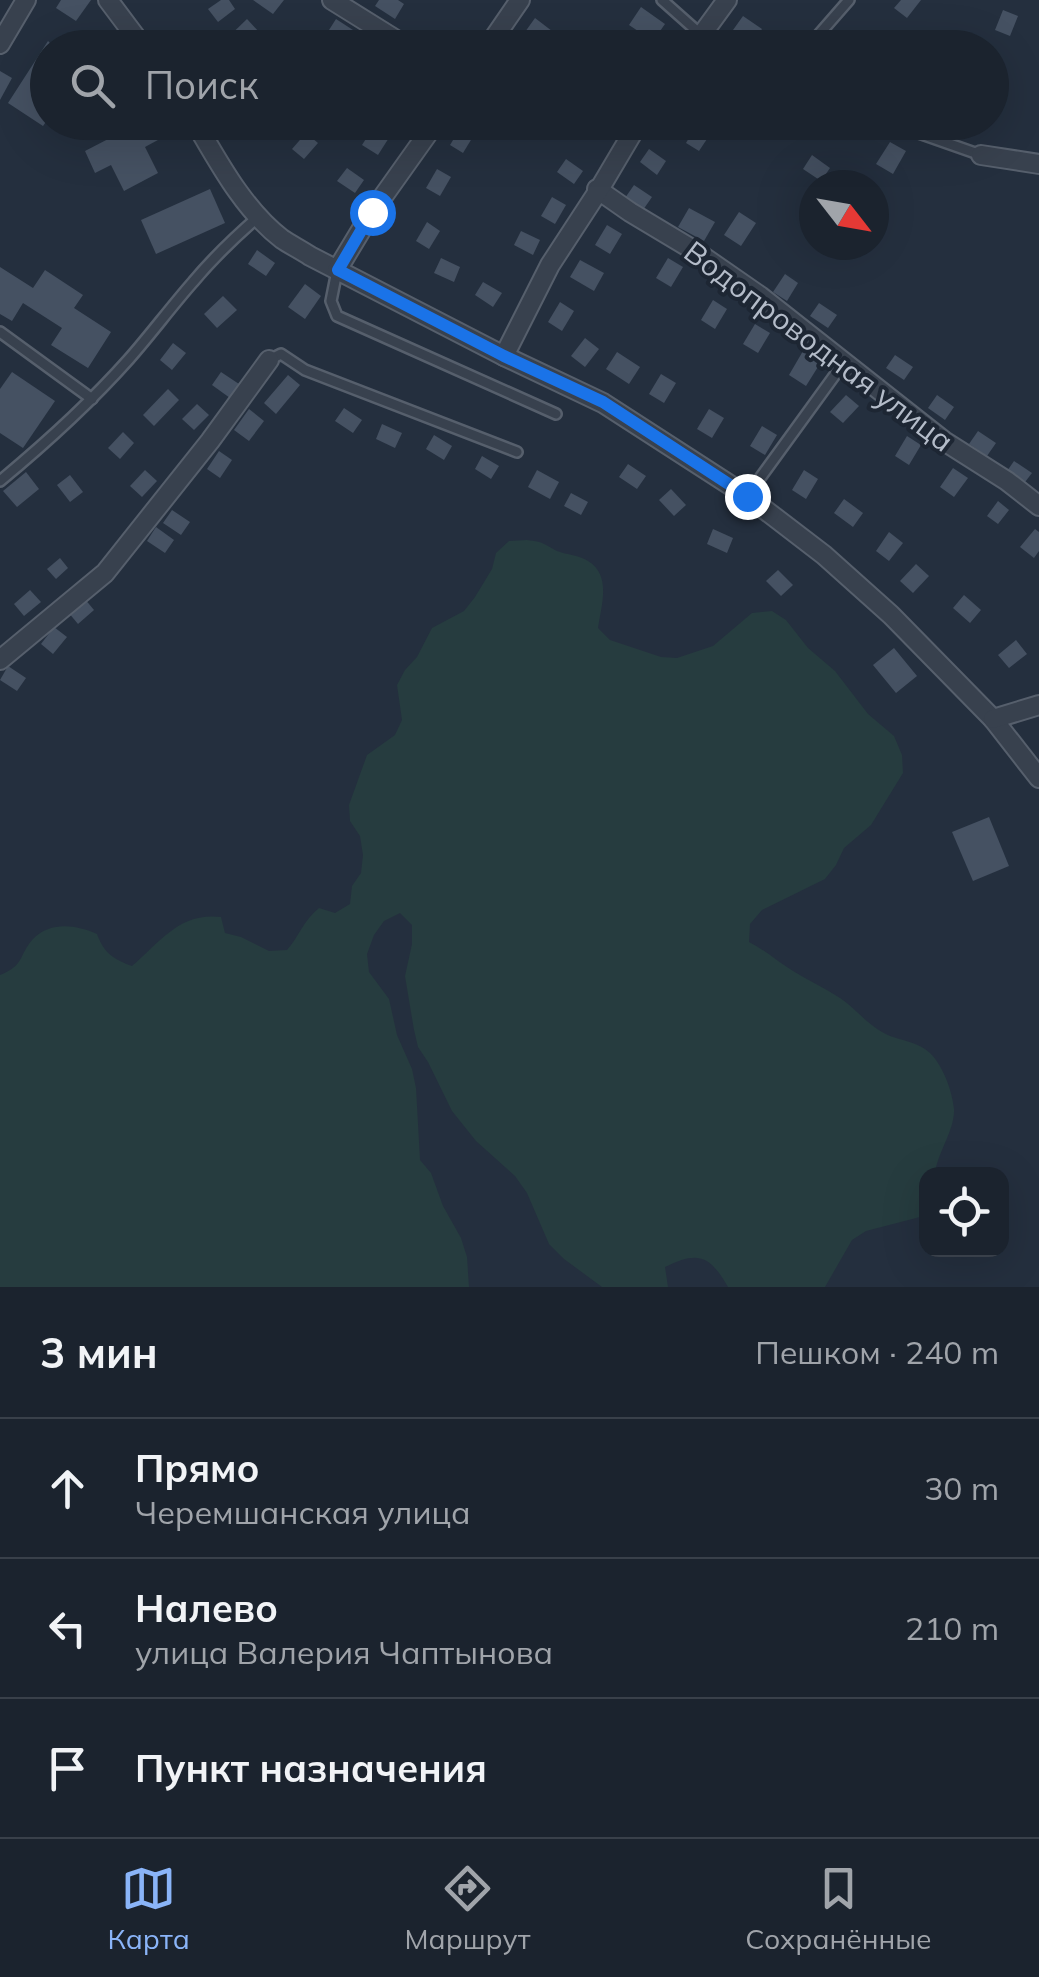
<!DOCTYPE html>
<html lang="ru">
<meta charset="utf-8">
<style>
:root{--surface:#1b232e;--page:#282f3a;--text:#f1f3f6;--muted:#a0a4aa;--line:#39404a;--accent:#8ab4f8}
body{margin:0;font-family:Mulish,sans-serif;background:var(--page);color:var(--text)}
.controls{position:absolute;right:30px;bottom:30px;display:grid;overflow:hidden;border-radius:20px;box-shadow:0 10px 40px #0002}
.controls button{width:90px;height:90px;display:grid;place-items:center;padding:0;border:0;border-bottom:2px solid var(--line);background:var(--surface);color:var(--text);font:50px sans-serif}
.compass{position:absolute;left:799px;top:170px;width:90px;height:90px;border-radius:50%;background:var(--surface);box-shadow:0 10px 40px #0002;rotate:121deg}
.stop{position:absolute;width:30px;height:30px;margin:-22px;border:8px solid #1a73e8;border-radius:50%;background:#fff}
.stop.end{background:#1a73e8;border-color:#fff;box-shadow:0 2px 10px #0008}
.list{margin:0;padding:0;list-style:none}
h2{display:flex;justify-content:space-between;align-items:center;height:130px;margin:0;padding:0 40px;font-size:42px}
h2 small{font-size:32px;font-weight:400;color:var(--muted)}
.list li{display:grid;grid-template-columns:65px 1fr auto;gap:30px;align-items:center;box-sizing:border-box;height:140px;padding:0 40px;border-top:2px solid var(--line)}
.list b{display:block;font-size:38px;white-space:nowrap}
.list p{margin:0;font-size:32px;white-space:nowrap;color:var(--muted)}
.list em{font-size:32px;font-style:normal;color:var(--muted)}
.icon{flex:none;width:55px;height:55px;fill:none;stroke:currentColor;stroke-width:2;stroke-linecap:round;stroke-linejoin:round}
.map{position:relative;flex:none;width:1039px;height:1287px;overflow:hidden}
.search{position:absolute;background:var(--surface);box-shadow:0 10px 40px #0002;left:30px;right:30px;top:30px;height:110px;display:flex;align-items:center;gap:25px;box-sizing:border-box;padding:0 35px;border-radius:55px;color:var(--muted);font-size:38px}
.sheet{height:550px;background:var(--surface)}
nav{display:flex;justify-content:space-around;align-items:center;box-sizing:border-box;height:140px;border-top:2px solid var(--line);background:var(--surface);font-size:28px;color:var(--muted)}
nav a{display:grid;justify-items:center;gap:5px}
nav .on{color:var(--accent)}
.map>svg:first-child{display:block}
</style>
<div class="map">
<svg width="1039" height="1287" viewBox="0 0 1039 1287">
<rect width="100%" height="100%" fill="#242f3e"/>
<path fill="#263c3f" d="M527 540C545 542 543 544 557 551 567 555 579 555 588 561 612 575 601 607 598 628L610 640 661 657 677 658 713 646 752 613 772 611 786 620 808 648 835 671 868 714 894 736 902 755 903 773 871 825 844 848 836 865 825 879 762 910 750 924 749 942C765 950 778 962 793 971 809 981 825 988 840 998 855 1008 866 1023 882 1032 897 1041 916 1040 930 1053 943 1066 952 1090 954 1109 955 1130 937 1153 935 1174H926V1209L920 1217 866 1231 852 1240 825 1287H728C710 1256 699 1250 665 1267L668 1287H602L564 1259 549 1244 527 1193 515 1176 476 1141 452 1111 428 1062 418 1047 414 1030 405 976 412 944V925L400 913 384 921 374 935 367 954 369 972 389 999 397 1035 412 1069 416 1088 420 1160 431 1173 443 1206 461 1238 467 1257 469 1287H0V975C25 965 18 956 33 939 51 921 76 925 97 934 104 953 113 959 132 966 161 941 180 912 221 917L225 933 241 937 269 951 287 950C300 935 303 921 319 908L335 913 350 904 352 886 361 873 363 855 360 836 350 821 349 805 367 755 395 735 402 720 397 685 405 670 417 657 432 628 464 611 475 597 492 569 496 553 509 541Z"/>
<g fill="#455162">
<path d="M61 0H91L76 21 56 8Z"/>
<path d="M221 0H229L235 9 218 22 208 9Z"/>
<path d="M253 0H284L273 14Z"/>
<path d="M379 0H398L404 4 395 19 375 6Z"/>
<path d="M901 0H921L907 18 894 8Z"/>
<path d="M641 7 665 24 653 41 629 25Z"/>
<path d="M1003 10 1018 16 1010 36 995 30Z"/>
<path d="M743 16 762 29 752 44 733 30Z"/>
<path d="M535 18 552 31 543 44 525 32Z"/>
<path d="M247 19 274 48H217Z"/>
<path d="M336 19 353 30 341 48H332L322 41Z"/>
<path d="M449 33 467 45 465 48H439Z"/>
<path d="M48 41 55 48H48V119L43 126 8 103Z"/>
<path d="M0 71 12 78 0 100Z"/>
<path d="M141 122H164L169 134 145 147 158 173 124 191 111 165 95 173 85 151Z"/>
<path d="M592 122H612L600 140 587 131Z"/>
<path d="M376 123 392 133 378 155 362 145Z"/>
<path d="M697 124 711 133 699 151 686 143Z"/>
<path d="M461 127 474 135 463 153 450 145Z"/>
<path d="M306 133 318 143 304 159 292 149Z"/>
<path d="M890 142 906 151 893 174 876 164Z"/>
<path d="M649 149 666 161 657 175 640 162Z"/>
<path d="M812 155 830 168 821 181 803 169Z"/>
<path d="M566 159 583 171 574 184 557 172Z"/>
<path d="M347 168 364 180 355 193 337 181Z"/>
<path d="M437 169 451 177 440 196 426 188Z"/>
<path d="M634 185 652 197 643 210 625 198Z"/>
<path d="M210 189 225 223 156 254 141 220Z"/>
<path d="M552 197 566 205 555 224 541 216Z"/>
<path d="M689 208 715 222 704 241 678 227Z"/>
<path d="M739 212 756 223 741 246 724 235Z"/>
<path d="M427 222 440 231 429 249 416 241Z"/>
<path d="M607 225 622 234 610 254 595 245Z"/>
<path d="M521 231 540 240 533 255 514 245Z"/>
<path d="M257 250 275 263 266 276 248 264Z"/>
<path d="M441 258 460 267 454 282 434 273Z"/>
<path d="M668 258 683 267 671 287 656 278Z"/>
<path d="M580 260 604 273 594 291 570 277Z"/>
<path d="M0 267 33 288 45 270 83 295 74 308 111 332 88 368 51 345 62 328 23 303 12 321 0 314Z"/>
<path d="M785 274 798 283 787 301 773 292Z"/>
<path d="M483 282 502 293 493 307 475 295Z"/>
<path d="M305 284 321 296 305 319 288 307Z"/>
<path d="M223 296 237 310 217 328 204 314Z"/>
<path d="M713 300 727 309 715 329 701 320Z"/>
<path d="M560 302 574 311 562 331 548 322Z"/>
<path d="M819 303 837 315 828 328 810 316Z"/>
<path d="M755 324 770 333 758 353 743 344Z"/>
<path d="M585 338 599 349 585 367 571 356Z"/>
<path d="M173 343 186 353 172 370 160 360Z"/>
<path d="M803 351 821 362 806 386 789 375Z"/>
<path d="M617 352 640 367 629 384 606 369Z"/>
<path d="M895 355 913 367 904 380 886 368Z"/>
<path d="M12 372 55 401 23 448 0 433V389Z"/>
<path d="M221 372 239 384 230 398 212 385Z"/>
<path d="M661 374 676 383 664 403 649 394Z"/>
<path d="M288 375 300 385 276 414 264 403Z"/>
<path d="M168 389 179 400 154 426 143 415Z"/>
<path d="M846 395 859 406 843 423 830 412Z"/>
<path d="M937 395 954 407 945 420 928 408Z"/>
<path d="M197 404 209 415 194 430 182 419Z"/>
<path d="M344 408 362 420 353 433 335 421Z"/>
<path d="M249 409 264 421 249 441 234 430Z"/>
<path d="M709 409 724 418 712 438 697 429Z"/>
<path d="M382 424 402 433 395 448 376 439Z"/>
<path d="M762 426 777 435 765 455 750 446Z"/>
<path d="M978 431 996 443 987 456 969 444Z"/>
<path d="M123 432 134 443 120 459 108 448Z"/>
<path d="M434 435 452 446 444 460 426 449Z"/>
<path d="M907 436 921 445 909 465 895 456Z"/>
<path d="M219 451 232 460 220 478 207 469Z"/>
<path d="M482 456 499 466 491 479 475 469Z"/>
<path d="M1014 461 1032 473 1022 486 1005 474Z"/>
<path d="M628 464 646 476 637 489 619 477Z"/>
<path d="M953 468 968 478 954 497 940 487Z"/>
<path d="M145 470 157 481 142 497 130 486Z"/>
<path d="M537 470 559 482 550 499 528 487Z"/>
<path d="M804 470 818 479 806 499 792 490Z"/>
<path d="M26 472 39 489 17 507 3 491Z"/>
<path d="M70 475 83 492 70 502 57 485Z"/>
<path d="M671 489 686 505 674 516 659 500Z"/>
<path d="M571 493 588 502 581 515 564 506Z"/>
<path d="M844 499 863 513 853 527 834 513Z"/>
<path d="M998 501 1009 510 998 524 987 516Z"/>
<path d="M172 510 190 522 181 535 163 523Z"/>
<path d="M156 527 174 540 165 553 147 541Z"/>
<path d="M713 529 733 538 727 553 707 544Z"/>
<path d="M1035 529 1039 532V551L1034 558 1020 547Z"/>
<path d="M889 532 903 543 889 561 876 551Z"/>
<path d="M60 558 68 568 56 579 47 569Z"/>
<path d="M916 564 929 576 913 593 900 581Z"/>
<path d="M778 570 793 585 781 596 766 581Z"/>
<path d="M30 590 41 602 24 616 14 604Z"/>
<path d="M964 595 981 610 970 623 953 608Z"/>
<path d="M84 598 94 610 78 624 68 612Z"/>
<path d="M54 627 67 637 53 654 41 644Z"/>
<path d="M1016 640 1027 654 1009 668 998 655Z"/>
<path d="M894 648 917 676 896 693 873 665Z"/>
<path d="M8 666 26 678 17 691 0 680Z"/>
<path d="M989 817 1009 866 973 881 952 832Z"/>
</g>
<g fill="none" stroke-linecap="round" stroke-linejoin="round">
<defs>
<g id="lane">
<path d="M662 0 716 48"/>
<path d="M807 48 849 0"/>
<path d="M887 122 981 155"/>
<path d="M337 271 331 301 337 316 556 414"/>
<path d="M0 332 92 399"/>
<path d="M269 360 281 354 305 370 517 452"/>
<path d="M0 481C46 443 89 404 129 359 151 334 171 307 193 282 213 258 235 237 258 217"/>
<path d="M747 496 845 361"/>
</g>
<g id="street">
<path d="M108 0 144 48"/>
<path d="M332 0 409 48"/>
<path d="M0 44 26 0"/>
<path d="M487 48 520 0"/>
<path d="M692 48 727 0"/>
<path d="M195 122C219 163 244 210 282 239 291 245 301 250 310 256L504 356 603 403 747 496 824 555 891 615 993 719 1039 778"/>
<path d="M981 155 1039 164"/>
<path d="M597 189 630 212 695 251 760 296 944 441 1007 481 1039 506"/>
<path d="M337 270 372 212 436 122"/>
<path d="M504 356 550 265 597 193 639 122"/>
<path d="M0 660 105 573 210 441 269 360"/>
<path d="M993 719 1039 705"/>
</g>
</defs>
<use href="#lane" stroke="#565f6c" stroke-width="14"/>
<use href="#street" stroke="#565f6c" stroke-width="22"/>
<use href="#lane" stroke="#38414e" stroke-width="9"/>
<use href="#street" stroke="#38414e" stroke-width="18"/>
</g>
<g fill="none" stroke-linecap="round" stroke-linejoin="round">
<path stroke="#1a73e8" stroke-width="12" d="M372 212 338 270 504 356 603 402 747 496"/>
</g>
<g text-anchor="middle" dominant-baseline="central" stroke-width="8" stroke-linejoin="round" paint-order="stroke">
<g font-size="30" fill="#b4bcc9" stroke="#1d2633">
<text transform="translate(819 346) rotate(37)">Водопроводная улица</text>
</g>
</g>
</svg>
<div class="controls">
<button><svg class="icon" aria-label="locate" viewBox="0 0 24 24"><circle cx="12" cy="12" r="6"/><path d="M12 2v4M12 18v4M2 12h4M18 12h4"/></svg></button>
</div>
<svg class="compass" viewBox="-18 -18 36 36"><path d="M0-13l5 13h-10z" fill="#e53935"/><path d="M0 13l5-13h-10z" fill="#a0a4aa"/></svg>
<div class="stop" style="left:372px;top:212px"></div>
<div class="stop end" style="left:747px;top:496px"></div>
<div class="search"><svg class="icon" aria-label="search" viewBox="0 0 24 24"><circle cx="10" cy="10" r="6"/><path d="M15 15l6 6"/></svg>Поиск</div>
</div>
<section class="sheet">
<h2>3 мин<small>Пешком · 240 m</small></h2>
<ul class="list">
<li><svg class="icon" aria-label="ahead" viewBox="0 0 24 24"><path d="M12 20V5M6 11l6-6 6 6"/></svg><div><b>Прямо</b><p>Черемшанская улица</p></div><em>30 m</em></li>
<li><svg class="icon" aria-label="left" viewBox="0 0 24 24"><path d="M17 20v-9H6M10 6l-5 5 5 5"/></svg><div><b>Налево</b><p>улица Валерия Чаптынова</p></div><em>210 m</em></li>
<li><svg class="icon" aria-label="arrive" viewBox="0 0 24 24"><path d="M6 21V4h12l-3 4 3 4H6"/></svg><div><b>Пункт назначения</b></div></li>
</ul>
</section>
<nav>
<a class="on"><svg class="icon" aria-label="map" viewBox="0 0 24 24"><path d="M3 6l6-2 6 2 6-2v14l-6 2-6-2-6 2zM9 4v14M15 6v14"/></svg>Карта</a>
<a><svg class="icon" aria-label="directions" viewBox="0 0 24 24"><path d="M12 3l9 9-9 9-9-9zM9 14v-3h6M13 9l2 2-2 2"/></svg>Маршрут</a>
<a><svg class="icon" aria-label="saved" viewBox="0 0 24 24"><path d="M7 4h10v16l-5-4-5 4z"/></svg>Сохранённые</a>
</nav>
